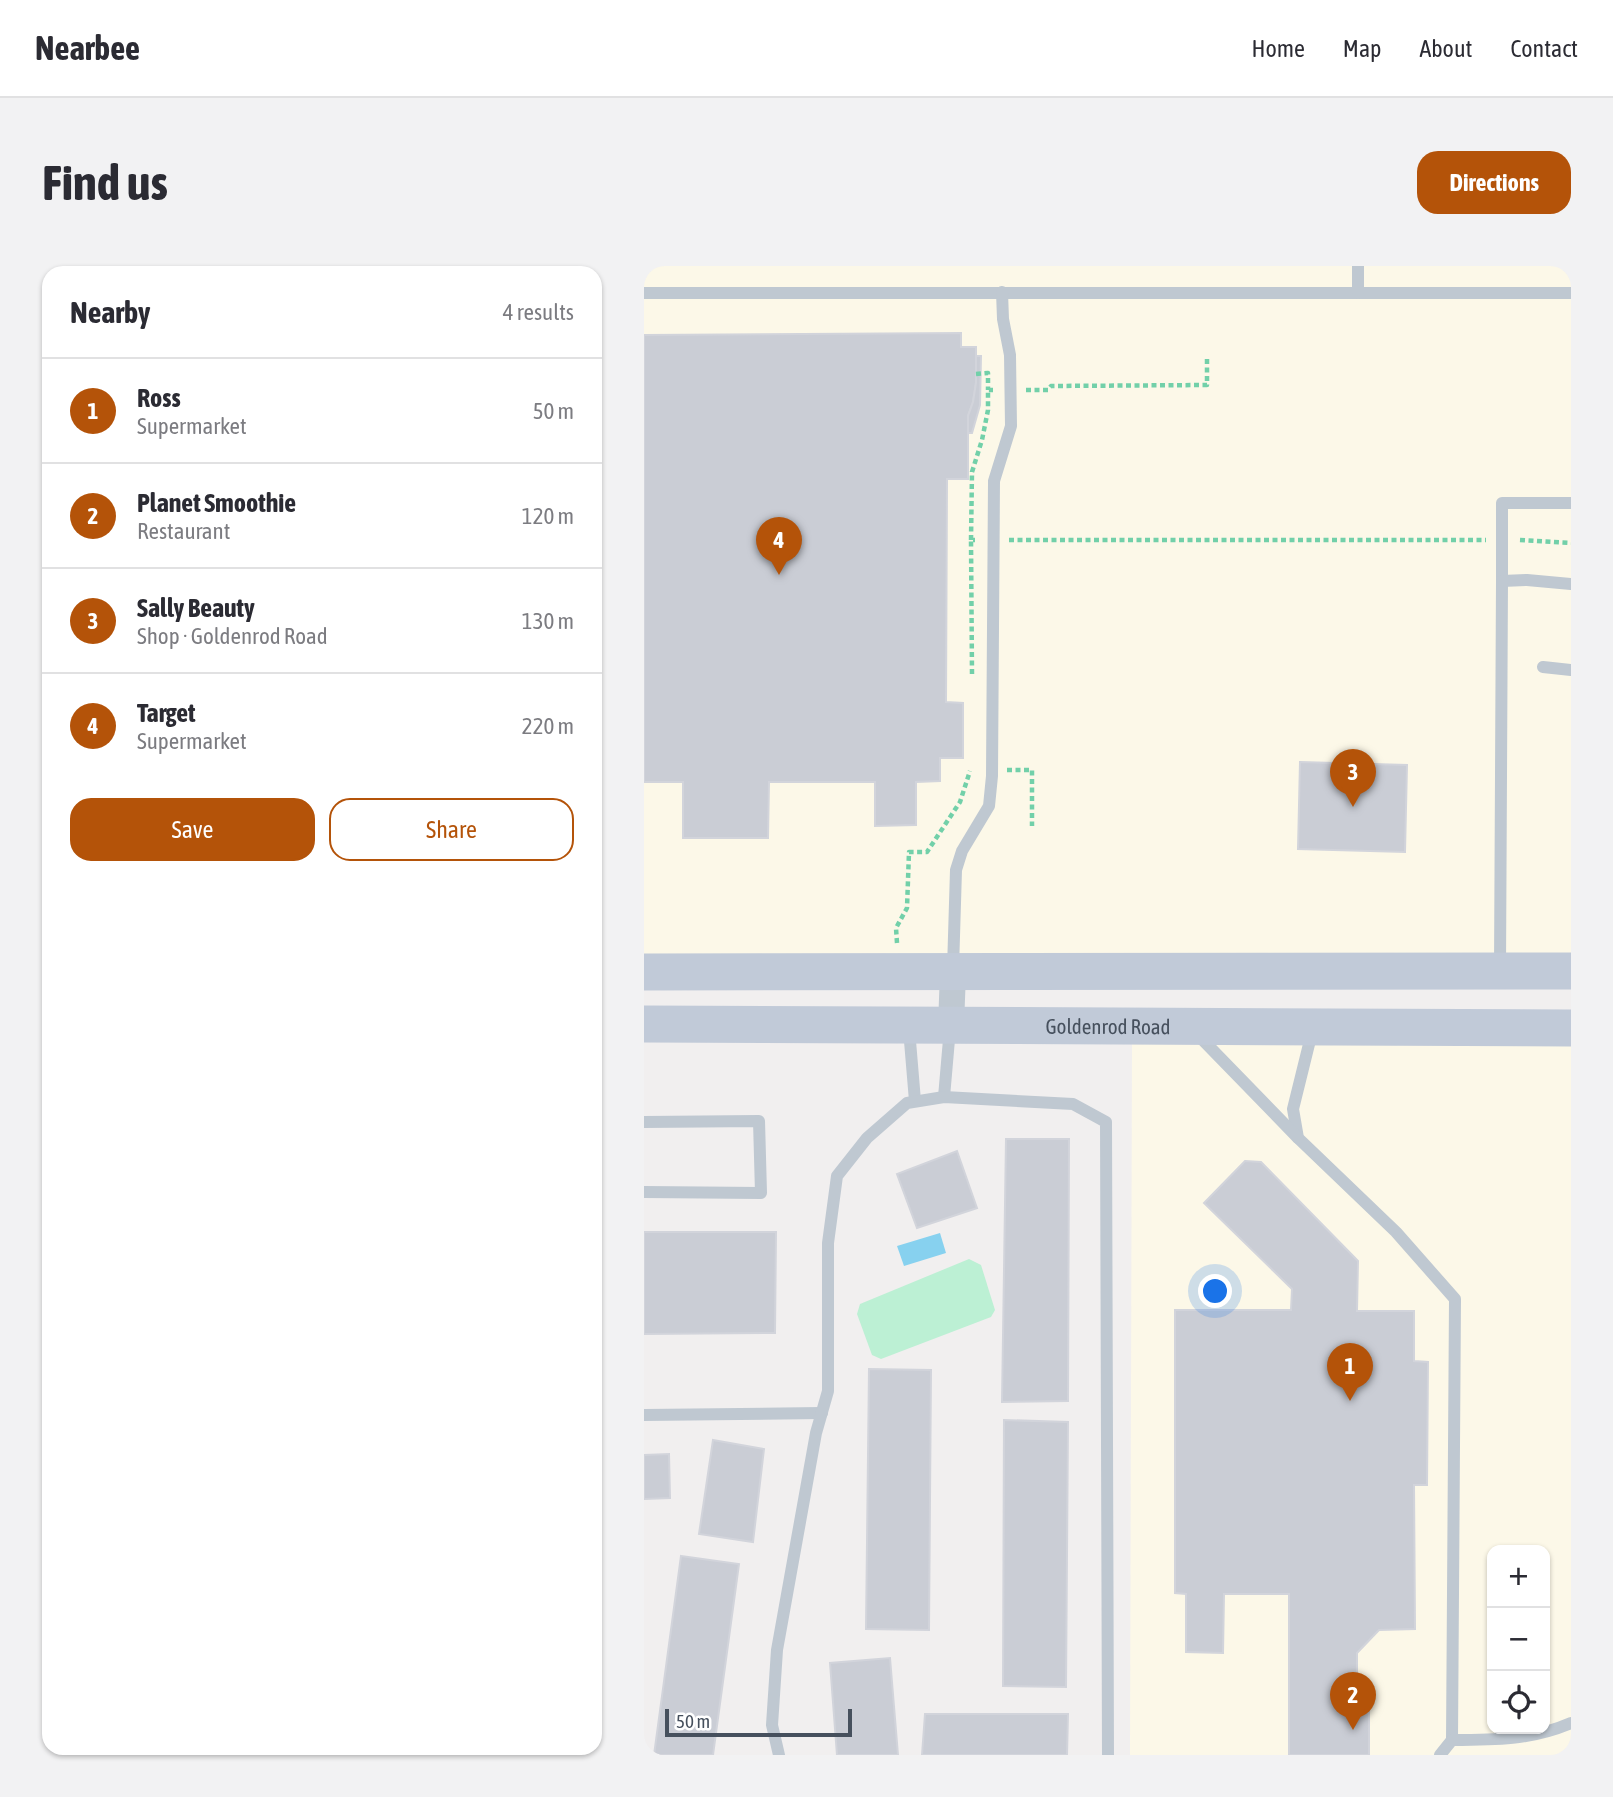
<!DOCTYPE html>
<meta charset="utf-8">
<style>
:root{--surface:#fff;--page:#f2f2f3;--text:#2b2b33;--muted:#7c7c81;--line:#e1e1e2;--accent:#b45309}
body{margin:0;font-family:"Asap Condensed",sans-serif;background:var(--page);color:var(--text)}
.controls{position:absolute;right:21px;bottom:21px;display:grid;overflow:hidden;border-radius:14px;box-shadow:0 2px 5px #0004}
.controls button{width:63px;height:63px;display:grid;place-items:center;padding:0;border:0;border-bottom:2px solid var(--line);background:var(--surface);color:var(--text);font:35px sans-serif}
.scale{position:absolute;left:21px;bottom:18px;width:187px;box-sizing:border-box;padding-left:7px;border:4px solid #46505d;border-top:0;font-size:19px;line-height:24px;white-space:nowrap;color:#46505d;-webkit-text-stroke:5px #fff;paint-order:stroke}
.you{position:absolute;left:572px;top:1026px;width:24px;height:24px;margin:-18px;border:5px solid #fff;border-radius:50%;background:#1a73e8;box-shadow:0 0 0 10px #1a73e833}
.badge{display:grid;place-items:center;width:46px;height:46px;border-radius:50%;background:var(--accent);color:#fff;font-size:23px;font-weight:700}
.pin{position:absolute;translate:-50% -58px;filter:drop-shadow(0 2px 4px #0008)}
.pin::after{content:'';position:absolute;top:37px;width:24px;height:21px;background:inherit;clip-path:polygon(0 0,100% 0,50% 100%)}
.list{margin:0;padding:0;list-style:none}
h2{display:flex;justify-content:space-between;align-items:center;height:91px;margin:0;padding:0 28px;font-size:30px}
h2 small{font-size:23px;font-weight:400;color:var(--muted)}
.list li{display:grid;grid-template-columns:46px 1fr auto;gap:21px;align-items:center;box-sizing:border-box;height:105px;padding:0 28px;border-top:2px solid var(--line)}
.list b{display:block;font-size:26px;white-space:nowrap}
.list p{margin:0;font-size:23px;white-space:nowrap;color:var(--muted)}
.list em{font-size:23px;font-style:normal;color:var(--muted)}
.actions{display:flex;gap:14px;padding:21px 28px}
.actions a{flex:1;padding:16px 0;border:2px solid var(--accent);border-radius:21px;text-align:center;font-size:24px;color:var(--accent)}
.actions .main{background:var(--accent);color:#fff}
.icon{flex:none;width:38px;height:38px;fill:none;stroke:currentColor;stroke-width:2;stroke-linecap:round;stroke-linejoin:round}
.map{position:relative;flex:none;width:927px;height:1489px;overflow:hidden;border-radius:21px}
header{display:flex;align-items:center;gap:42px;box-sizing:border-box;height:98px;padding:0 35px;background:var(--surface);border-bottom:2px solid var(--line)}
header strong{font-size:33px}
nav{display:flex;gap:38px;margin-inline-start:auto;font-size:24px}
.intro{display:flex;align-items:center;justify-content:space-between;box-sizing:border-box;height:168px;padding:0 42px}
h1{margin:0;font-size:49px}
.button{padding:18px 32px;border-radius:21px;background:var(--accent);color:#fff;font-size:24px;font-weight:700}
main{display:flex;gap:42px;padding:0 42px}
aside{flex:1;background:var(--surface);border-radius:21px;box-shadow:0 2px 5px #0004}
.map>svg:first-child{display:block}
</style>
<header>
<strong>Nearbee</strong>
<nav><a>Home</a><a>Map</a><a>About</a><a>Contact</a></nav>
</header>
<div class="intro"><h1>Find us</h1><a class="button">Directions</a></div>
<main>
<aside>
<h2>Nearby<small>4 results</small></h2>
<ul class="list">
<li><span class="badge">1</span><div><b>Ross</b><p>Supermarket</p></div><em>50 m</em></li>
<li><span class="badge">2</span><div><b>Planet Smoothie</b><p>Restaurant</p></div><em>120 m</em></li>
<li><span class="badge">3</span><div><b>Sally Beauty</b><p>Shop · Goldenrod Road</p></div><em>130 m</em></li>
<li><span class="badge">4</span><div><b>Target</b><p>Supermarket</p></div><em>220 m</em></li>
</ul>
<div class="actions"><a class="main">Save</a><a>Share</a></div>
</aside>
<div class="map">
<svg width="927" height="1489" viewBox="0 0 927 1489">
<rect width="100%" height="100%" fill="#f1efef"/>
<g fill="#fcf8e8" fill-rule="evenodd">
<path d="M0 0H927V703L0 702Z"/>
<path d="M927 769V1489H486L488 772ZM848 1284H901V1463H848Z"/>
</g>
<path fill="#bcf0d4" d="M325 993 337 999 351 1044 347 1051 237 1093 228 1089 213 1048 216 1038Z"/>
<path fill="#87d1ef" d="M296 967 302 987 260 1000 253 980Z"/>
<g fill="#cacdd5" stroke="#d2d4db" stroke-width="2">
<path d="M317 67V81H332V117L329 136 324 150V213H303L302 436 319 437V492H296V515L272 516V559L231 560V516H125L124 572H39V516H0V69Z"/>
<path d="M332 90H337L336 139 328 167H324V150L329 136 332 117Z"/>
<path d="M656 496 763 499 761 586 654 583Z"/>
<path d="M362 873H425L424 1135 358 1136Z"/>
<path d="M313 885 333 942 273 962 253 908Z"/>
<path d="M601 895 617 896 714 995 713 1045H770V1095L784 1096 783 1219H770L771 1363 735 1364 713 1387V1431H725V1489H645V1328H580L579 1387 542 1386V1328L531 1327V1044H647L648 1023 560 937Z"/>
<path d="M0 966H132L131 1067 0 1068Z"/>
<path d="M225 1103 287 1104 285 1364 222 1363Z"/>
<path d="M360 1154 424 1156 422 1421 359 1420Z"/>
<path d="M69 1174 120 1183 109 1276 55 1268Z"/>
<path d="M25 1188 26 1232 0 1233V1189Z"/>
<path d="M37 1290 95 1298 69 1489H10Z"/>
<path d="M246 1392 254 1489H193L186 1397Z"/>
<path d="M281 1448H424L423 1489H278Z"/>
</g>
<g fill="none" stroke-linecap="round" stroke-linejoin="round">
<g stroke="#72d0a9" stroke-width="4.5" stroke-dasharray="5 3.5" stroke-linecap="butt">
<path d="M332 108 344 107V124"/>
<path d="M382 124H404L407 120 563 119V90"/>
<path d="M327 274 328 206 338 174 344 144V124H349"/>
<path d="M365 274H842"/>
<path d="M876 274 927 277"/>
<path d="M328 408 327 274H331"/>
<path d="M363 504H388V560"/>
<path d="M253 677 252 662 263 642 265 586H283L316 536 326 505"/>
</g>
<g stroke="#bfc8d1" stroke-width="12">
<path d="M0 27H927"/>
<path d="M714 27V0"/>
<path d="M927 237H858V315L883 314 927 318"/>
<path d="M899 401 927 404"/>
<path d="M309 703 312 604 318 585 345 540 348 510 350 215 367 160 366 89 359 53 358 26"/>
<path d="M856 703 858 315"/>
<path d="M265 763 271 835"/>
<path d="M668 766 649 843 654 872 752 966 811 1033 808 1474 796 1489"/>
<path d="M552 767 654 872"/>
<path d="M300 831 306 762"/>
<path d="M0 856 115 855 117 927 0 926"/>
<path d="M0 1149 178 1147"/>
<path d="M808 1474C850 1474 888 1474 927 1457"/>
<path d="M135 1489 128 1459 133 1384 172 1167 184 1125V977L193 910 223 872 263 837 300 831 429 838 462 856 464 1489"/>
</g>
<path stroke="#bfc8d1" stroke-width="26" d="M307 759 309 707"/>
<g stroke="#c1cad8" stroke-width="37">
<path d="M0 706 927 705"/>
<path id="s1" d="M0 758 927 762"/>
</g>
</g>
<g text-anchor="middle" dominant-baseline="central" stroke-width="6" stroke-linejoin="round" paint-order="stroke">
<g font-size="21" fill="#46505d" stroke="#fff">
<text stroke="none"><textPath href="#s1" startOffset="464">Goldenrod Road</textPath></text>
</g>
</g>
</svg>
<div class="controls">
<button>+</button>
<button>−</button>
<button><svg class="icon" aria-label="locate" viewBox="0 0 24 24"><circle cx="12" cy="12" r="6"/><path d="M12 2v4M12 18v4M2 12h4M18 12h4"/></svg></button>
</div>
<div class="scale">50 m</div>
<div class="you"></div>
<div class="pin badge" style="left:706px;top:1135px">1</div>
<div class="pin badge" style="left:709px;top:1464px">2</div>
<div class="pin badge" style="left:709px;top:541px">3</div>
<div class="pin badge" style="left:135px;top:309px">4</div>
</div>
</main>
